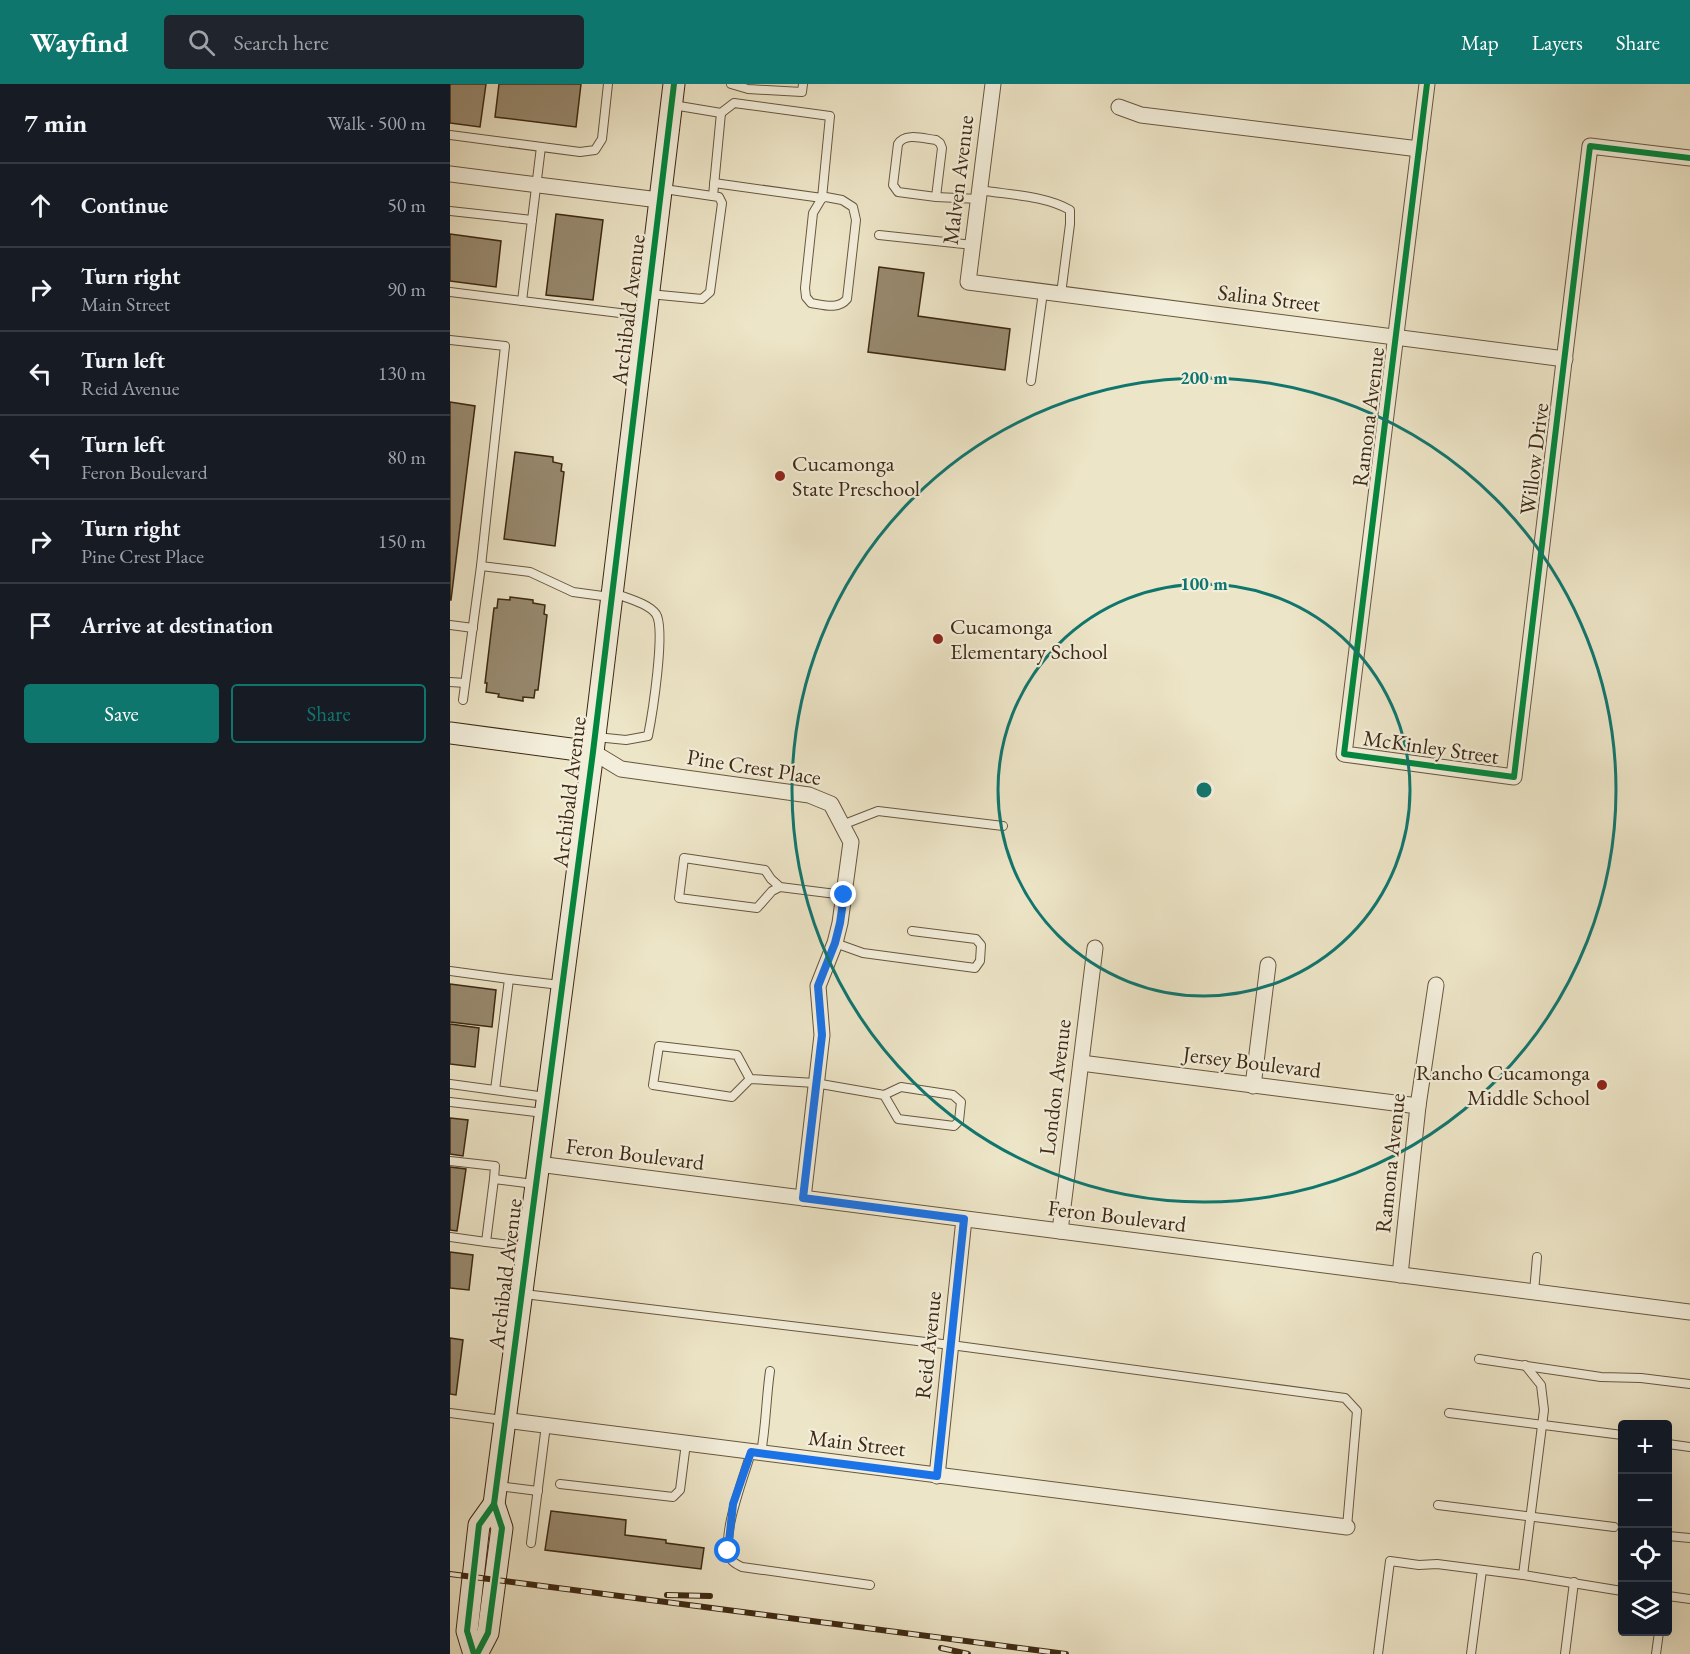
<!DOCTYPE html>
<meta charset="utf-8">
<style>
:root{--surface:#171b24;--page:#20242c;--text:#f1f3f6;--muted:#9ea1a6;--line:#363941;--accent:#0f766e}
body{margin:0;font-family:"EB Garamond",serif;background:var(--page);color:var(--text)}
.controls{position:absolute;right:18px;bottom:18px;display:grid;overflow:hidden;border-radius:6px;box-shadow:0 6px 24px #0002}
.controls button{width:54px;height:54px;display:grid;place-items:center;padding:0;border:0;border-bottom:2px solid var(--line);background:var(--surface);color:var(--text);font:30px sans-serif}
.stop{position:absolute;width:18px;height:18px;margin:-14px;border:4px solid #1a73e8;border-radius:50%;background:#fff}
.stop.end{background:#1a73e8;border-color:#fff;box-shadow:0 2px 6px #0008}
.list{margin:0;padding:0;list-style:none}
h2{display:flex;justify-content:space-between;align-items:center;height:78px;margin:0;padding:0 24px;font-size:26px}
h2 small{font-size:20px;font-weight:400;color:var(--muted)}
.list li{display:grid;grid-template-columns:39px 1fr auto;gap:18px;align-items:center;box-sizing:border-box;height:84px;padding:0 24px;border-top:2px solid var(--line)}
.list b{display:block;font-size:22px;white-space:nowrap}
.list p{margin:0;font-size:20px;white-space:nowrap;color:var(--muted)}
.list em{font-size:20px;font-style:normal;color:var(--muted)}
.actions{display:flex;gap:12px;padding:18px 24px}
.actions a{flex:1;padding:14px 0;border:2px solid var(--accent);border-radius:6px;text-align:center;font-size:21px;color:var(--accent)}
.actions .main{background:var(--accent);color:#fff}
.icon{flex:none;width:33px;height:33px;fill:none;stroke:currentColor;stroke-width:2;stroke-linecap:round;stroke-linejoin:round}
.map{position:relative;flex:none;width:1240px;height:1570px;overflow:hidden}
header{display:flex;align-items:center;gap:36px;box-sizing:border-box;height:84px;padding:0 30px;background:var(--accent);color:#fff}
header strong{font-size:28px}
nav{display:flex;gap:33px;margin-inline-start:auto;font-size:21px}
.search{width:420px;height:54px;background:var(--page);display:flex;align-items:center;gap:15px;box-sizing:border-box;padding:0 21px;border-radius:6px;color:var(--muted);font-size:22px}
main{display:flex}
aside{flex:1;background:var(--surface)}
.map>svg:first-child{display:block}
</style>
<header>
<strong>Wayfind</strong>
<div class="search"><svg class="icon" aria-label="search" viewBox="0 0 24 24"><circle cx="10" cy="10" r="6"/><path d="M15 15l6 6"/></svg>Search here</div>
<nav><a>Map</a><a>Layers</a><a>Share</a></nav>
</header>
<main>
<aside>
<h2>7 min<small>Walk · 500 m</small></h2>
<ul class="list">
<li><svg class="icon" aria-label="ahead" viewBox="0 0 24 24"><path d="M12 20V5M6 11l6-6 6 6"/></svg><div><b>Continue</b></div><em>50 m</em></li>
<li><svg class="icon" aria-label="right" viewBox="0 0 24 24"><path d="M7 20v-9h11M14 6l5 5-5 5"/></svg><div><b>Turn right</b><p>Main Street</p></div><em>90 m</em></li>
<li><svg class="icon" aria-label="left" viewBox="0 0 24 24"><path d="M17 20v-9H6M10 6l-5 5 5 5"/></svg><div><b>Turn left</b><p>Reid Avenue</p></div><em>130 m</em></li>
<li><svg class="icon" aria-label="left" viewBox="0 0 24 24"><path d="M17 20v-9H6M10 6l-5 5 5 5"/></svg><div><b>Turn left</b><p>Feron Boulevard</p></div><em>80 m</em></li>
<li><svg class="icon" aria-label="right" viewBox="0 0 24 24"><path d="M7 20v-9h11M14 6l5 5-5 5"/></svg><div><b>Turn right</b><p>Pine Crest Place</p></div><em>150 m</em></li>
<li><svg class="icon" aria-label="arrive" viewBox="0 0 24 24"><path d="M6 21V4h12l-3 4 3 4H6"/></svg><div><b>Arrive at destination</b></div></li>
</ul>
<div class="actions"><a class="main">Save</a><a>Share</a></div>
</aside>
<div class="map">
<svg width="1240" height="1570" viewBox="0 0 1240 1570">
<rect width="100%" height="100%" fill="#ede5c7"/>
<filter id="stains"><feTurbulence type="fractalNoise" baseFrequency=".00333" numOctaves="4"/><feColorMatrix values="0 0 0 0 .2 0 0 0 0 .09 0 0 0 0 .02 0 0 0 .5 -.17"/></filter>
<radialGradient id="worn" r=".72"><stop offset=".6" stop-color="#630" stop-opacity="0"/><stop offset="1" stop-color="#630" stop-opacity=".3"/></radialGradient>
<g fill="#988a70" stroke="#3c2812" stroke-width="1.5">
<path d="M0 0H36L30 43 0 39Z"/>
<path d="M49 0H131L126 43 45 33Z"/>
<path d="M106 130 153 136 143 216 96 211Z"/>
<path d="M0 150 51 157 46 203 0 197Z"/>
<path d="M429 183 474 189 468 232 560 245 555 286 418 268Z"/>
<path d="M0 318 25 322 1 516H0Z"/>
<path d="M65 368 103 373V378L112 380 111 387 114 388 105 462 54 455Z"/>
<path d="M60 513 83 516V519L95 521 94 530 97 531 88 606H85L84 614 73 613V617L48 613 49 610 36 608 37 599H35L44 524H47L48 515 60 516Z"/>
<path d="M0 900 46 906 42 943 0 938Z"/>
<path d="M0 940 29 944 25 983 0 980Z"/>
<path d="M0 1034 18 1036 13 1072 0 1070Z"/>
<path d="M0 1083 16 1085 7 1147 0 1146Z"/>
<path d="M0 1168 23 1171 19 1206 0 1204Z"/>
<path d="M0 1254 13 1256 6 1311 0 1310Z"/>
<path d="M101 1427 176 1436 175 1451 216 1456V1459L254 1464 251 1485 95 1466Z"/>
</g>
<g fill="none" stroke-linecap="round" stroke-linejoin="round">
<defs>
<g id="lane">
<path d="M281 0 298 5 352 8 353 0"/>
<path d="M223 21 271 29 284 19 380 32 372 114 264 99"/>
<path d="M0 51 130 68 145 66 152 55 158 0"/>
<path d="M530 106C558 111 594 111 620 126V140L611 210"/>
<path d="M263 112 271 29"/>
<path d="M376 113 392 116 403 123 406 136 397 215C388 226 374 221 361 219L356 213 355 204 363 129 372 114Z"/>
<path d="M486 113 492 64 490 59 486 56C475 55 455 48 448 60L443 101 448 108 486 113 529 115"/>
<path d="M0 127 82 136"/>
<path d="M429 151 523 161"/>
<path d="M0 208 194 232"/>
<path d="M199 210 252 215 260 208 272 119 269 113 214 105"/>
<path d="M72 217 91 63"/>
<path d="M0 256 55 262 31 482 13 616"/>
<path d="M581 297 593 208"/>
<path d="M31 482 80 488 123 508 160 513"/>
<path d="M0 541 23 544"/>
<path d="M0 598 15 599"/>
<path d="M146 653 176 656 198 652C202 632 216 545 206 530 198 519 176 514 164 509"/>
<path d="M392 741 428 727 553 742"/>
<path d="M330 803 322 807 307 824 229 814 234 774 315 786 321 795 330 803 394 811"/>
<path d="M385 859 413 869 525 884 530 877 531 861 526 855 462 847"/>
<path d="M0 887 59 895"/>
<path d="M300 995 282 1013 203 1001 209 962 287 971 300 995 365 999 434 1011 451 1003 503 1011 511 1018 509 1037 504 1042 448 1035 434 1011"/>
<path d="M0 1000 96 1013"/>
<path d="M45 1006 59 895 110 901"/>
<path d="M0 1018 94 1029"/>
<path d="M0 1077 45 1082 44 1095 84 1100"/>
<path d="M44 1095 36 1158 76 1163"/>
<path d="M0 1153 36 1158"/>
<path d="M1084 1208 1087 1173"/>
<path d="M74 1210 501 1261 895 1314 907 1327 897 1443"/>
<path d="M1029 1275 1151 1293 1191 1294 1240 1300"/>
<path d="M0 1329 53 1336"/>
<path d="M999 1329 1172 1351"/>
<path d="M1218 1360 1240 1363"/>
<path d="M301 1368C295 1391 269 1454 281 1475 283 1479 288 1481 292 1483L420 1501"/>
<path d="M311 1369C316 1342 316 1315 320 1287"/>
<path d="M110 1400 223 1413 230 1406 236 1359"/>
<path d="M48 1402 88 1407"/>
<path d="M988 1421 1164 1443"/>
<path d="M1218 1452 1240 1454"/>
<path d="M81 1459 96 1341"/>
<path d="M1073 1491 1094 1326 1091 1301 1075 1281"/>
<path d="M1218 1512 1240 1515"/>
<path d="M928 1570 940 1477 969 1481 987 1480 1073 1491 1172 1507"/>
<path d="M1021 1570 1032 1486"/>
<path d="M1115 1570 1124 1498"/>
<path d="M1206 1570 1209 1548"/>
</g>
<g id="street">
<path d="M543 0 518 198 1115 275"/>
<path d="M977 0 894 670 1064 693 1140 62 1240 74"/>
<path d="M669 23 691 31 969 65"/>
<path d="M0 90 209 116"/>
<path d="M143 668 171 685 359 711 381 720 401 758 390 839 385 859 368 902 372 951 353 1114"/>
<path d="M631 979 968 1022"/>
<path d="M803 1002 818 881"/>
<path d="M88 1080 1240 1228"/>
<path d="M610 1147 645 864"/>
<path d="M950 1191 968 1022 986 901"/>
<path d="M54 1336 897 1443"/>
<path d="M487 1392 514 1135"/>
</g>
<g id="secondary">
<path d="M0 649 143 668"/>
<path d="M24 1570 17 1547 29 1441 44 1420"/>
<path d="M27 1570 38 1549 52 1444 44 1420 143 668 224 0"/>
</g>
</defs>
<use href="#lane" stroke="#68573f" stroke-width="10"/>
<use href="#street" stroke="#68573f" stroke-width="17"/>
<use href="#secondary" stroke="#3c2812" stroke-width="23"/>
<use href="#lane" stroke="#f3eedb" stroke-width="8"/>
<use href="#street" stroke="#f3eedb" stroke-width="15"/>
<use href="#secondary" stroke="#f3eedb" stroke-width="21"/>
<defs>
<g id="rail">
<path d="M0 1490 616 1570"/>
<path d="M217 1511 260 1512"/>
<path d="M491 1564 518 1570"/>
</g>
</defs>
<use href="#rail" stroke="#3c2812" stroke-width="6"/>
<use href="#rail" stroke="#f3eedb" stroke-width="4" stroke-dasharray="11" stroke-linecap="butt"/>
<defs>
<g id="cycleway">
<path d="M977 0 894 670 1064 693 1140 62 1240 74"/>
<path d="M24 1570 17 1547 29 1441 44 1420"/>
<path d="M27 1570 38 1549 52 1444 44 1420 143 668 224 0"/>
</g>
</defs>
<use href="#cycleway" stroke="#f3eedb" stroke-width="10"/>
<use href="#cycleway" stroke="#00873e" stroke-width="6"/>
</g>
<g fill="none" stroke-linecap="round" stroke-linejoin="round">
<path stroke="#1a73e8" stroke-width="8" d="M278 1467 283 1420 301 1368 487 1392 514 1135 353 1114 372 951 368 902 385 859 390 839 394 811"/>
</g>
<g fill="none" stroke="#0f766e" stroke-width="3">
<circle cx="754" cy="706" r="206"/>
<circle cx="754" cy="706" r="412"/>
</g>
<g fill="#8f2418" stroke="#f3eedb" stroke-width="2">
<circle cx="330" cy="392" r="6"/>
<circle cx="488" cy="555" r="6"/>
<circle cx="1152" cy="1001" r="6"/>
</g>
<g text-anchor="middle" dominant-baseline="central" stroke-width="4.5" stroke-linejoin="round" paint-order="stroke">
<g font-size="22" fill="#3c2812" stroke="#f3eedb">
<text transform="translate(508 96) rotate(-83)">Malven Avenue</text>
<text transform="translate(819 214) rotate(7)">Salina Street</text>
<text transform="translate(178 226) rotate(-83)">Archibald Avenue</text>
<text transform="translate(918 333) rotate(-83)">Ramona Avenue</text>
<text transform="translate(1084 375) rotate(-83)">Willow Drive</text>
<text transform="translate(981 663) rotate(8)">McKinley Street</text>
<text transform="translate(304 683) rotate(9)">Pine Crest Place</text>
<text transform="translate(119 708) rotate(-83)">Archibald Avenue</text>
<text transform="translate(802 978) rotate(7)">Jersey Boulevard</text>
<text transform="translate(605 1003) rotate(-83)">London Avenue</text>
<text transform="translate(185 1070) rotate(7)">Feron Boulevard</text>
<text transform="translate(940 1079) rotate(-84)">Ramona Avenue</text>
<text transform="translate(667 1132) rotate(7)">Feron Boulevard</text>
<text transform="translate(55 1190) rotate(-83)">Archibald Avenue</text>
<text transform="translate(478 1261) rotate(-84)">Reid Avenue</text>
<text transform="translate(407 1359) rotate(7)">Main Street</text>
</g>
<g font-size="22" fill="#3c2812" stroke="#f3eedb" text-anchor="start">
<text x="342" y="379">Cucamonga<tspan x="342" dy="25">State Preschool</tspan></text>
<text x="500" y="542">Cucamonga<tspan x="500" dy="25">Elementary School</tspan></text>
<text x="1140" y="988" text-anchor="end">Rancho Cucamonga<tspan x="1140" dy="25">Middle School</tspan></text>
</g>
</g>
<circle cx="754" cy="706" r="9" fill="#0f766e" stroke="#f3eedb" stroke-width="3"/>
<g font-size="18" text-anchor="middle" font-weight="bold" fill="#0f766e" stroke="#f3eedb" stroke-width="4.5" stroke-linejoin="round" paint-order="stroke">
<text x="754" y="300">200 m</text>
<text x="754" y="506">100 m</text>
</g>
<rect width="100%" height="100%" filter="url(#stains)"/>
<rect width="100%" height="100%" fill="url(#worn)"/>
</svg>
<div class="controls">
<button>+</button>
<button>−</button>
<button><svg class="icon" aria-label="locate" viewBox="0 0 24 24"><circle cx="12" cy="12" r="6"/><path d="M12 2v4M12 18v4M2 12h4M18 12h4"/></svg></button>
<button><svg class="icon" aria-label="layers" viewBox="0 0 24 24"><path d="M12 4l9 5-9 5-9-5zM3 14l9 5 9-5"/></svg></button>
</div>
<div class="stop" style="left:278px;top:1467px"></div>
<div class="stop end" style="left:394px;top:811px"></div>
</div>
</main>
